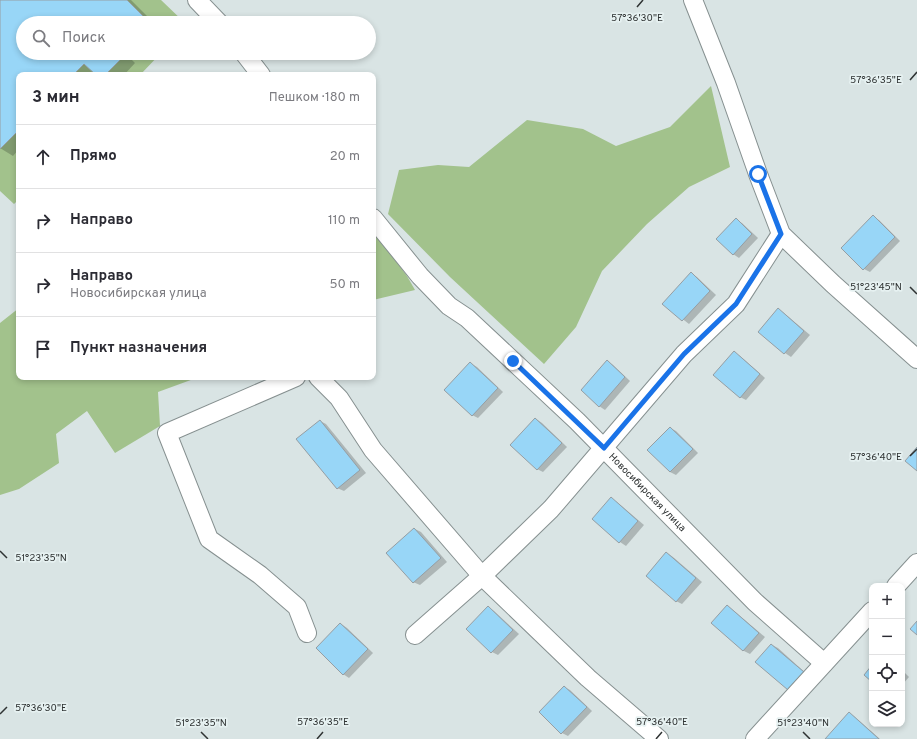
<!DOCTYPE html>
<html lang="ru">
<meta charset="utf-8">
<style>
:root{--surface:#fff;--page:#f2f2f3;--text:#2b2b33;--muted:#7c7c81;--line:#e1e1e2}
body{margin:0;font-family:Overpass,sans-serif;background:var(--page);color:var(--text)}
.controls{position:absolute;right:12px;bottom:12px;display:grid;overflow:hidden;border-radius:8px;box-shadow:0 2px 6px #0003}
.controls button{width:36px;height:36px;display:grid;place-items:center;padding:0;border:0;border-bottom:1px solid var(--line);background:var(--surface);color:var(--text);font:20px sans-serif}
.stop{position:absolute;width:12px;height:12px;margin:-9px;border:3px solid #1a73e8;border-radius:50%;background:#fff}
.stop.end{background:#1a73e8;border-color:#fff;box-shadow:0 1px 4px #0008}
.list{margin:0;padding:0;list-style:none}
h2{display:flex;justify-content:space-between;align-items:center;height:52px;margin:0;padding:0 16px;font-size:17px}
h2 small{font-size:13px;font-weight:400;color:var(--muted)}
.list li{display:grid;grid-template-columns:26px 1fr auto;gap:12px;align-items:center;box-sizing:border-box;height:64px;padding:0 16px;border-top:1px solid var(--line)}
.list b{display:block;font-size:15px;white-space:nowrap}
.list p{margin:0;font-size:13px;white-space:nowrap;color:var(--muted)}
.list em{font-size:13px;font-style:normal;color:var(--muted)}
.icon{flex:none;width:22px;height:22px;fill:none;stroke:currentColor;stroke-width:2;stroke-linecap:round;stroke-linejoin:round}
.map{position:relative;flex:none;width:917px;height:739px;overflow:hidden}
.search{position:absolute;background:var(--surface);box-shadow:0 2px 6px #0003;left:16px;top:16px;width:360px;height:44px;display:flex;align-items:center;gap:10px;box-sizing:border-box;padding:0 14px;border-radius:22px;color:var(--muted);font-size:15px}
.panel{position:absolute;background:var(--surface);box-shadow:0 2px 6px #0003;left:16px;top:72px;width:360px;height:308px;border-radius:8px}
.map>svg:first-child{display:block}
</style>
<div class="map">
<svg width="917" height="739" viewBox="0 0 917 739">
<rect width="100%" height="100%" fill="#d9e4e4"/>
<g fill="#a2c28c">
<path d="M0 0H161L185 23H23V53H161L140 75H19V199L14 204 0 191Z"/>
<path d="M711 86 730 167 689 187 647 224 602 271 576 327 544 364 450 277 388 214 399 170 438 165 469 167 527 120 583 129 616 146 670 127Z"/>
<path d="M373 229 407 276 415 290 373 300Z"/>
<path d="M19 308V377H199L158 392 160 426 115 453 87 411 56 434 59 463 19 489 0 495V323Z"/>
</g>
<g fill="#0003">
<path d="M0 0H131L154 23H23V53H134L130 58 135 63 124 75H97L95 72 92 75H19V149L13 156 0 148Z"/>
<path d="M873 217 879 220 900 241 870 272 864 269Z"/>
<path d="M736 220 742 223 758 238 739 258 733 254Z"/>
<path d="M691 273 697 277 716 295 689 324 663 304Z"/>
<path d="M778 309 784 313 810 335 791 357 785 353 759 331Z"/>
<path d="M734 353 740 356 765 378 746 400 740 397Z"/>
<path d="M607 361 613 365 630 381 605 410 599 406Z"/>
<path d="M470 363 477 367 503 392 478 418 472 415Z"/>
<path d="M536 419 542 423 567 447 543 472 537 469Z"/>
<path d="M320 421 326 424 366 473 344 491 337 488Z"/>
<path d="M670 428 676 431 698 453 676 475 670 472Z"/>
<path d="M611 499 617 502 644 525 626 546 620 542Z"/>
<path d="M415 529 421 532 447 562 420 585 413 582Z"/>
<path d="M667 553 673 557 702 582 682 604 676 601Z"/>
<path d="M727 606 733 610 765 637 750 654 744 651 712 623Z"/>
<path d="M488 607 494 611 519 634 498 655 492 652 468 629Z"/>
<path d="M341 624 347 628 373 653 349 678 343 674Z"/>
<path d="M772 645 778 648 809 676 794 693Z"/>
<path d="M902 670 909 677 902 685Z"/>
<path d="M564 687 570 690 592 711 568 736 562 733 540 712Z"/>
<path d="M849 713 855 717 880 739H826Z"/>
</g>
<g fill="#98d6f7" stroke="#969ea3">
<path d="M0 0H127L147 20 145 23H23V53H121L124 56 105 75H96L84 64 73 75H19V130L0 149Z"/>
<path d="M873 215 895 237 863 270 841 248Z"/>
<path d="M736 218 752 234 733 255 716 239Z"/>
<path d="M691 272 710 291 682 321 662 304Z"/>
<path d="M778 308 804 331 784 354 758 332Z"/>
<path d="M734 351 760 374 740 398 713 375Z"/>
<path d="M607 360 625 377 599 407 581 390Z"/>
<path d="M470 362 498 388 472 416 444 390Z"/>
<path d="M535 418 562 443 537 470 510 445Z"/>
<path d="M320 420 360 470 337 489 296 439Z"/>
<path d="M670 427 693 449 670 472 647 450Z"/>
<path d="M917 447V471L905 461Z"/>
<path d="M611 497 638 521 619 543 592 519Z"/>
<path d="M414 528 441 558 413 583 386 553Z"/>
<path d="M666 552 696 578 676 602 646 576Z"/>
<path d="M727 605 759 633 743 651 711 623Z"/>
<path d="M488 606 513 630 491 653 466 629Z"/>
<path d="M917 621V635L910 629Z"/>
<path d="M340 623 368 649 343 675 316 648Z"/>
<path d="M771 644 804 672 788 690 755 662Z"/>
<path d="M872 665V682L864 675Z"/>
<path d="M564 686 587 707 561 734 539 712Z"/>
<path d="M849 712 879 739H825Z"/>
</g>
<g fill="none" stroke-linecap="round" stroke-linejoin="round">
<defs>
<g id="minor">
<path d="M197 0 219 23"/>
<path d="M693 0 726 83 758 174 781 234 833 284 917 359"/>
<path d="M244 53 261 75"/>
<path id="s1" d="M373 218 420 276 449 306 467 318 577 421 755 602 824 663"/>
<path d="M296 377 167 433 209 539 260 575 297 607 307 633"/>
<path d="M318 377 339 398 373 450 482 576 588 678 659 739"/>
<path d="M896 586 917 563"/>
<path d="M415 635 482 576 551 509 684 354 736 304 781 234"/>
<path d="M755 739 872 611"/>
</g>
</defs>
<use href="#minor" stroke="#869090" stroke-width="20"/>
<use href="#minor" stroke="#fff" stroke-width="18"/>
</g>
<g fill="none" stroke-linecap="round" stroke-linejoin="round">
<path stroke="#1a73e8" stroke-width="5" d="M513 361 604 448 684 354 736 304 781 234 758 174"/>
</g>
<path fill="none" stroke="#2f3333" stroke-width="1.5" d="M637 7 643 0M910 80 917 72M910 287 917 294M910 456 917 449M0 551 7 558M0 714 7 707M201 732 208 739M803 732 810 739M317 739 323 732M656 739 662 732"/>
<g text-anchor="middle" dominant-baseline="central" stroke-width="3.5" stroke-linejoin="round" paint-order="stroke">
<g font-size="10" fill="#2f3333" stroke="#e6f1f1">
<text stroke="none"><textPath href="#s1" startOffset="389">Новосибирская улица</textPath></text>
</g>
</g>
<g font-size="10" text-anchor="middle" fill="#2f3333" stroke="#e6f1f1" stroke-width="3.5" stroke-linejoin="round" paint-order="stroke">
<text x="637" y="21">57°36'30"E</text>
<text x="876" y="83">57°36'35"E</text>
<text x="876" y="290">51°23'45"N</text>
<text x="876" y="460">57°36'40"E</text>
<text x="41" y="561">51°23'35"N</text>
<text x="41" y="711">57°36'30"E</text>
<text x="323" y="725">57°36'35"E</text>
<text x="662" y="725">57°36'40"E</text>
<text x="201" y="726">51°23'35"N</text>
<text x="803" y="726">51°23'40"N</text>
</g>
</svg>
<div class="controls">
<button>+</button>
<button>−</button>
<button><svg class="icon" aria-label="locate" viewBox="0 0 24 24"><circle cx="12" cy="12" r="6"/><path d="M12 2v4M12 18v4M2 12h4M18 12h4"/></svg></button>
<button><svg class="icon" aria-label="layers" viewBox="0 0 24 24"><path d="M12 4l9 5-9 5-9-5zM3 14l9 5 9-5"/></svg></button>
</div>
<div class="stop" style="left:758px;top:174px"></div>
<div class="stop end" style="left:513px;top:361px"></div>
<div class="search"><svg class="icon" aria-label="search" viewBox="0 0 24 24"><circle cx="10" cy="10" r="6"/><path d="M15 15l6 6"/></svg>Поиск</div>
<section class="panel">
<h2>3 мин<small>Пешком · 180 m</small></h2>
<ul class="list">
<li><svg class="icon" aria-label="ahead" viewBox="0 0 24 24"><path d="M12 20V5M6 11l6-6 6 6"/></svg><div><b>Прямо</b></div><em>20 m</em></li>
<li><svg class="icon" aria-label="right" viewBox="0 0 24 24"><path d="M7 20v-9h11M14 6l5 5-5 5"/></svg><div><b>Направо</b></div><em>110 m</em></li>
<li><svg class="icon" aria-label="right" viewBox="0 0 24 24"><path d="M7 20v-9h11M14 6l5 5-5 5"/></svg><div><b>Направо</b><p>Новосибирская улица</p></div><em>50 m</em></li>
<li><svg class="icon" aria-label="arrive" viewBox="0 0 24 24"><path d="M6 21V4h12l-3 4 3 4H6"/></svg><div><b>Пункт назначения</b></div></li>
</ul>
</section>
</div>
